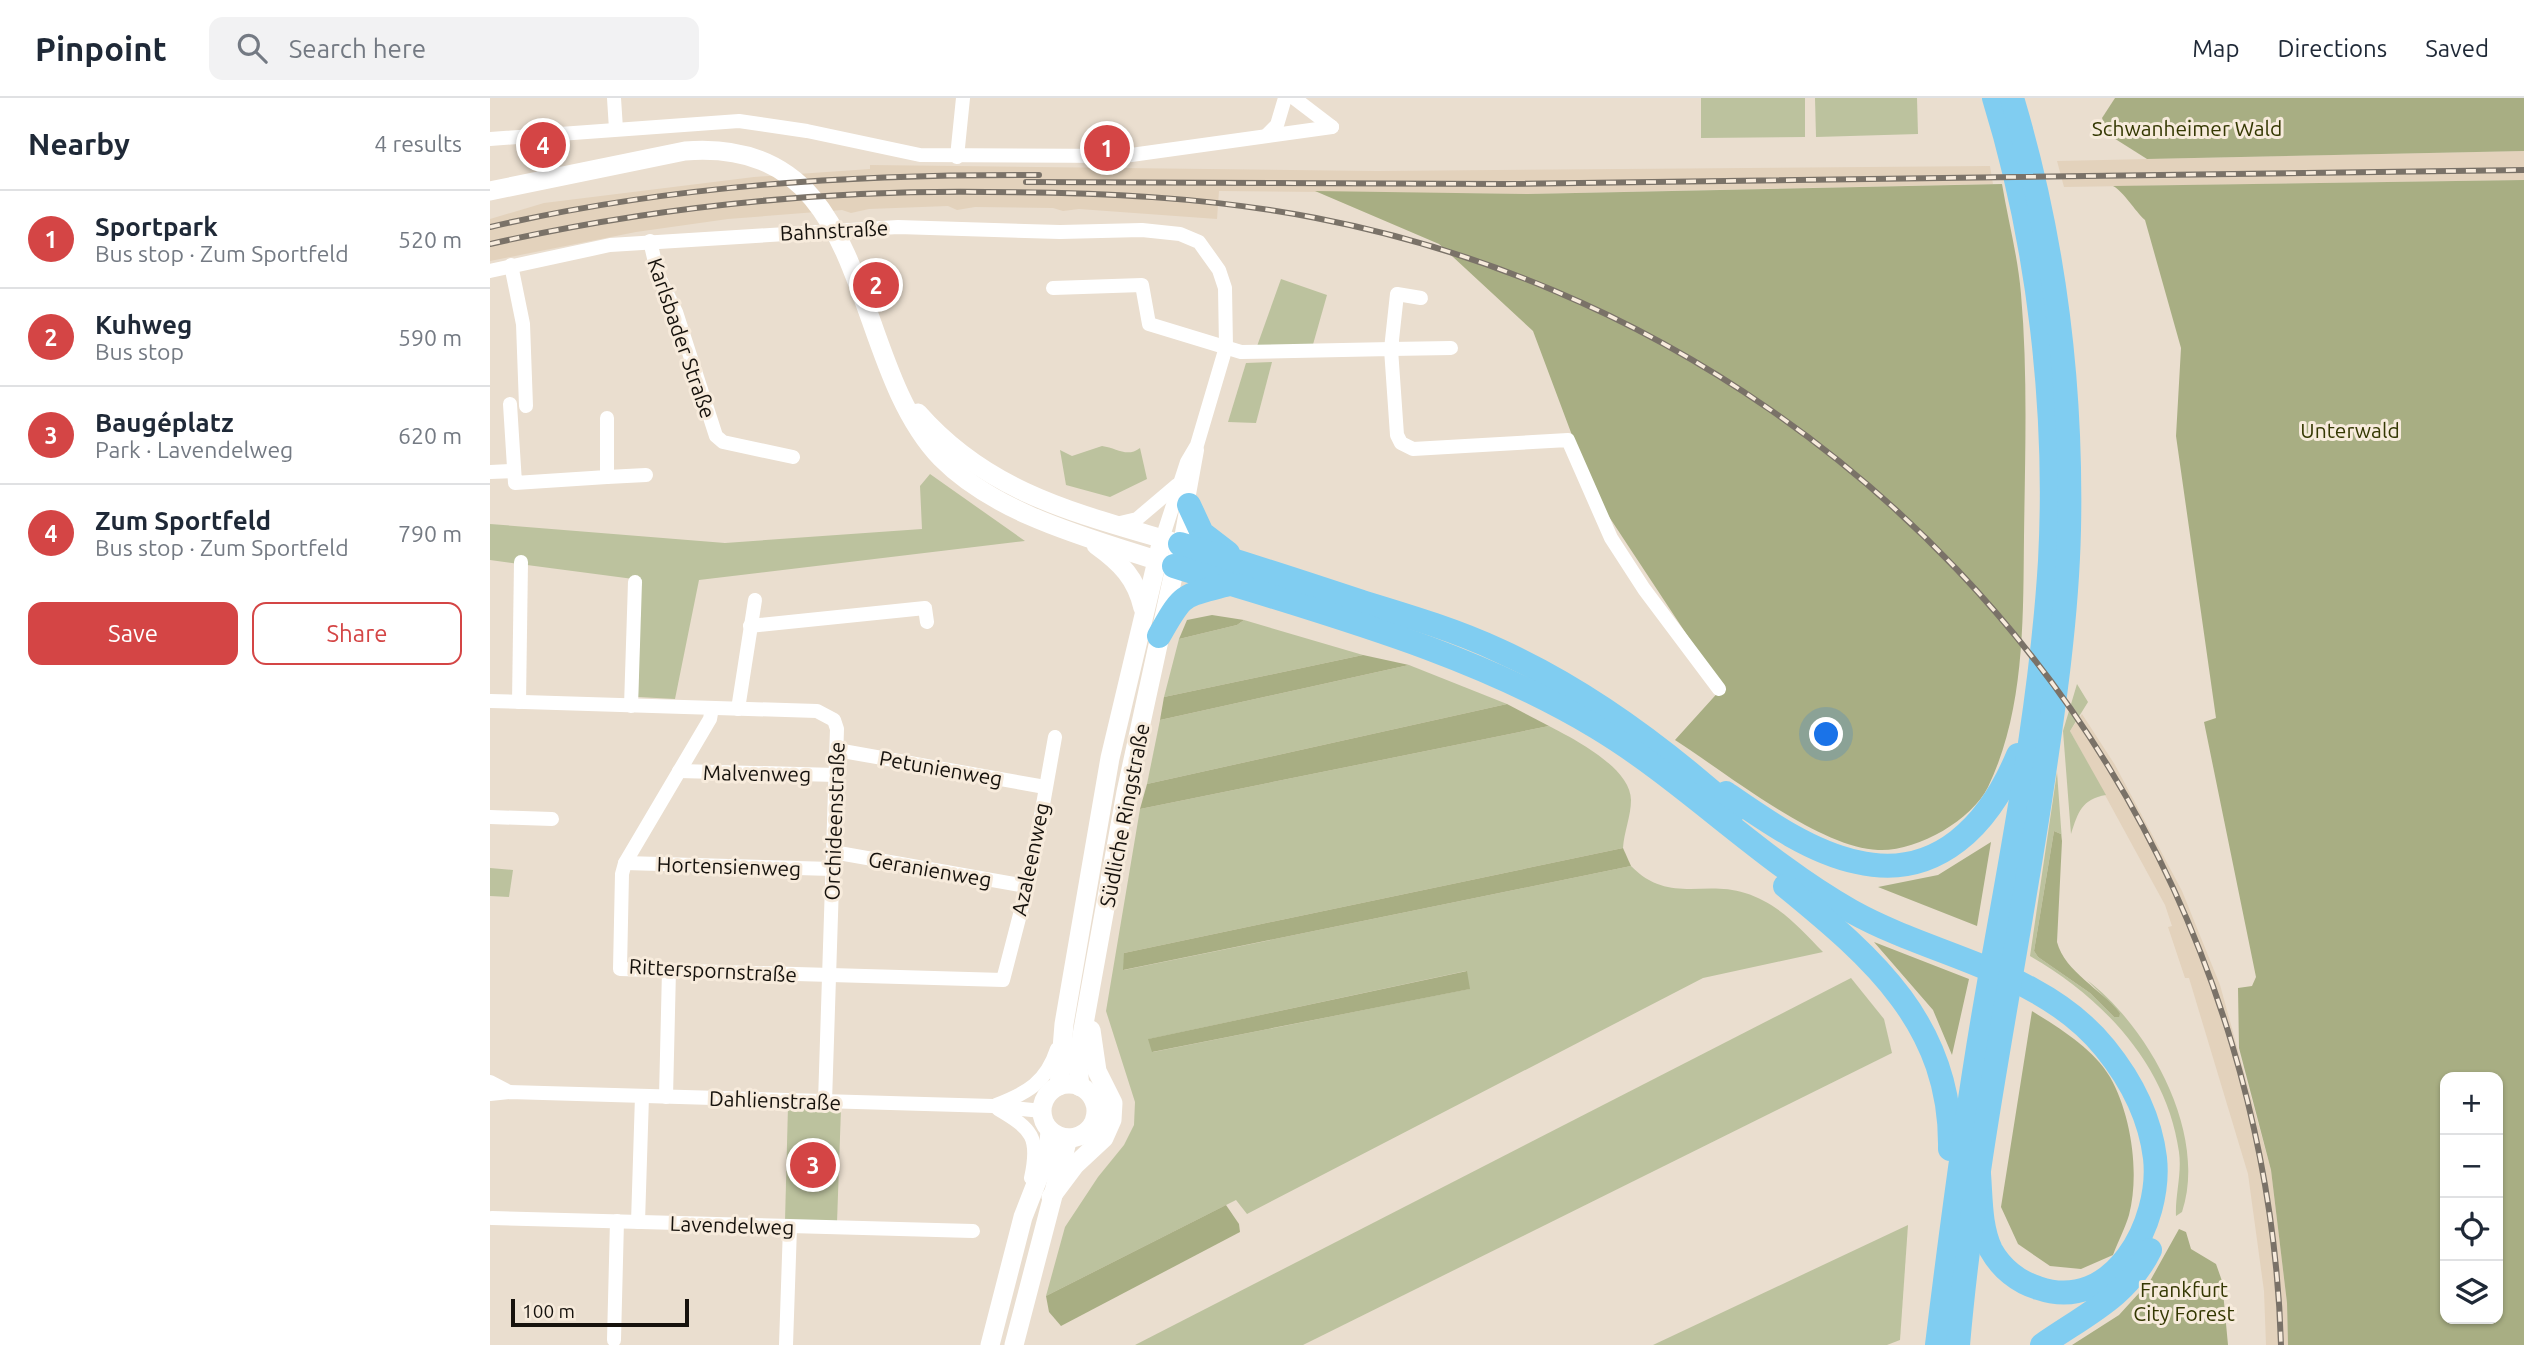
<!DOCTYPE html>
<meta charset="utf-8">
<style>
:root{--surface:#fff;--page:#f2f2f3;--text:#1f2937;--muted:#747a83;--line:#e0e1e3;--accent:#d44545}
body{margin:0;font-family:Ubuntu,sans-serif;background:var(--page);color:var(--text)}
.controls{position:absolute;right:21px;bottom:21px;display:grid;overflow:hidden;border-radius:14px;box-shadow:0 2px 5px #0004}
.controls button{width:63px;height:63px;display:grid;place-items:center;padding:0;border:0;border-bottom:2px solid var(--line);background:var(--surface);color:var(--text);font:35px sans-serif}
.scale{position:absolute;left:21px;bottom:18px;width:178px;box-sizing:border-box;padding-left:7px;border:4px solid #16120d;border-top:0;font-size:19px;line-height:24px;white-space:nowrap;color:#16120d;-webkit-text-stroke:5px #f7ebdc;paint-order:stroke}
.you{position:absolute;left:1337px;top:637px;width:24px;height:24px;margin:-18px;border:5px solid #fff;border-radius:50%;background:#1a73e8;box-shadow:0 0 0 10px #1a73e833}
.badge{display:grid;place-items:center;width:46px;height:46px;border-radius:50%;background:var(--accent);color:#fff;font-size:23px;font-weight:700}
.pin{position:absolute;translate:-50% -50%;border:4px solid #fff;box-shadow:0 2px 7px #0006}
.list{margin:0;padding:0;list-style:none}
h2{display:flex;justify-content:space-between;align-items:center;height:91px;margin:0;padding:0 28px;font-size:30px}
h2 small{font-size:23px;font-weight:400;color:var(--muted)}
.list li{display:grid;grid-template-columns:46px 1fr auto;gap:21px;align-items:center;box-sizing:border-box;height:98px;padding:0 28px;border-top:2px solid var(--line)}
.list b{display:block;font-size:26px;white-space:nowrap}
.list p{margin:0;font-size:23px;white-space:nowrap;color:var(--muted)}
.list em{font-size:23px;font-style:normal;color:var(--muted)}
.actions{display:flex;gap:14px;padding:21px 28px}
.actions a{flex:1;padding:16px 0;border:2px solid var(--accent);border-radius:14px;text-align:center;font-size:24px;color:var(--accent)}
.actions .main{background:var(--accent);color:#fff}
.icon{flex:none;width:38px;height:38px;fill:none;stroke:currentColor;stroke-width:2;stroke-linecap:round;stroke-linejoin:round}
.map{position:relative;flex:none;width:2034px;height:1247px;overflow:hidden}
header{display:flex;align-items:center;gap:42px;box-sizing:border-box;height:98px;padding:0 35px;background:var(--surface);border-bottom:2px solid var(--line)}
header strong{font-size:33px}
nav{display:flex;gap:38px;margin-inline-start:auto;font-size:24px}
.search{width:490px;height:63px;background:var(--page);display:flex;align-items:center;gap:18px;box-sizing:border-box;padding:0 24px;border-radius:14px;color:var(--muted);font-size:26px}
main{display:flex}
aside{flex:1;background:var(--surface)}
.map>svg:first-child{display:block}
</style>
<header>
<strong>Pinpoint</strong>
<div class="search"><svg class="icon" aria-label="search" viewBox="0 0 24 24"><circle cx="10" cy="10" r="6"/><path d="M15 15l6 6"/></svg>Search here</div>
<nav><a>Map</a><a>Directions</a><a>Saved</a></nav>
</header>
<main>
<aside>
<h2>Nearby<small>4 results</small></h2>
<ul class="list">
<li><span class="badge">1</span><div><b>Sportpark</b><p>Bus stop · Zum Sportfeld</p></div><em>520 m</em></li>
<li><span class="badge">2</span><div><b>Kuhweg</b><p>Bus stop</p></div><em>590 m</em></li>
<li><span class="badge">3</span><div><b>Baugéplatz</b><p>Park · Lavendelweg</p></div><em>620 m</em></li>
<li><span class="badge">4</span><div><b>Zum Sportfeld</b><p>Bus stop · Zum Sportfeld</p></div><em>790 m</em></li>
</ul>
<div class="actions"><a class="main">Save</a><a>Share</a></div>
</aside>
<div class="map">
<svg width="2034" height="1247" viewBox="0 0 2034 1247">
<rect width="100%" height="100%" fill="#eadecf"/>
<g fill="#e3d2bc">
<path d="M2034 53V82L1574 89 1567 63Z"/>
<path d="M380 67 887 73 1500 68 1503 86 1038 96 729 93 727 121 589 111 573 113 563 110 485 109 467 112 458 108 379 111 361 115 352 112 238 121 146 134 0 163V121L54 105 264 79 380 71Z"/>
<path d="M1592 616 1625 667 1692 793 1730 887 1781 1072 1797 1205 1798 1247H1776L1774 1193 1758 1076 1699 880H1695L1678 829 1682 828 1675 807 1580 633Z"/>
</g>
<g fill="#bcc29e" fill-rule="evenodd">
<path d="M1211 0H1315V39L1211 40Z"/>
<path d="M1325 0H1427L1428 36 1326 39Z"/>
<path d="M791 181 837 197 822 250 766 251Z"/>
<path d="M782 264 766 325 738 324 756 265Z"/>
<path d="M612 348C627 350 637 360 650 350L657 381 620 399 576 387 570 352 582 358Z"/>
<path d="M440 376 535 443 209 482 185 601 148 599 151 482 0 462V426L235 445 432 431 430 388Z"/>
<path d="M754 522 873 557 674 599 689 541 747 527Z"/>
<path d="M919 567 1017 606 657 686 670 622Z"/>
<path d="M1587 586 1598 604 1580 633 1616 697C1592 701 1588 714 1581 736L1573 633Z"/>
<path d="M1059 628C1084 641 1141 670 1141 702 1141 718 1134 734 1133 750L634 855V872L1141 768C1178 806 1214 782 1255 795 1288 805 1310 830 1333 854L1213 880 757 1116 746 1102 556 1198 575 1129 608 1079 634 1047 644 1027 645 1004 616 913 650 711ZM976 873 979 891 663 954 659 941Z"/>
<path d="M1567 674 1572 743 1571 736 1564 733 1544 853 1548 859 1600 895 1624 919 1630 915 1597 882C1659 929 1718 1036 1692 1114L1686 1118C1685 1097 1692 1076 1689 1054 1677 967 1612 899 1540 858Z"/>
<path d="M0 770 23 772 19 799 0 798Z"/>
<path d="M1361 880 1394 921 1402 955 813 1247H645Z"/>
<path d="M298 1008 351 1010 347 1125 295 1123Z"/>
<path d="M1418 1127 1410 1242 1397 1247H1163Z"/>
</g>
<g fill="#a8ae83" fill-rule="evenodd">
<path d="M1625 0H2034V53L1657 61 1619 37 1612 20Z"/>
<path d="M2034 82V1247H1798L1797 1205 1781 1072 1749 950 1748 890 1762 888 1766 879 1714 624 1726 620 1686 338 1691 250 1655 122C1645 113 1633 93 1623 88ZM1955 979H2008V1221H1955Z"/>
<path d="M1512 86C1518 122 1528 159 1531 196 1538 276 1535 358 1534 439 1533 522 1535 612 1498 689 1481 723 1426 754 1388 752 1329 750 1235 674 1185 642L1232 590 1104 396 1043 233 949 146 825 93 1038 96Z"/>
<path d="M722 517 754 522 747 527 689 541 697 522Z"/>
<path d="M873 557 919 567 670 622 674 599Z"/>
<path d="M1017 606 1059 628 650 711 657 686Z"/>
<path d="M1564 733 1571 736 1572 743 1567 844C1575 874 1611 891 1630 915L1629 919H1624L1600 895 1548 859 1544 853Z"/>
<path d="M1501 744 1487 828 1388 789 1448 777Z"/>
<path d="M1133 750 1141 768 633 872 634 855Z"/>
<path d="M1384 844 1479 881 1462 957 1443 912Z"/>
<path d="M977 873 980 891 662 954 658 941Z"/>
<path d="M1542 913C1569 930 1603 950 1620 979 1641 1016 1650 1075 1639 1117 1635 1130 1628 1144 1623 1157L1591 1171 1560 1168 1528 1146 1511 1109Z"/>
<path d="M736 1107 749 1126 750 1134 571 1228 559 1214 556 1198Z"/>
<path d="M1689 1131 1696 1134 1701 1151 1726 1166 1732 1183 1738 1247H1582L1629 1217 1660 1183Z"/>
</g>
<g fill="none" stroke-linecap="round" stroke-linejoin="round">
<g stroke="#fff" stroke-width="14">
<path d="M124 0 126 31"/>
<path d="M804 0 842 29"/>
<path d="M777 37 787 27 795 0"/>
<path d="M0 41 249 23 317 33 430 57 634 58 842 29"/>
<path d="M467 59 473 0"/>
<path d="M160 143 168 177 186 214 226 338 233 344 303 359"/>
<path d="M21 167 33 226 36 308"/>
<path d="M0 173 120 147 408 129 570 134 652 132 690 136 709 144 729 172 735 190 736 249 707 347 697 364 672 441"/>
<path d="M563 190 652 187 659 226 751 254 901 251 907 337 911 345 923 351 1078 342 1121 440 1154 491 1229 591"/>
<path d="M931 200 907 196 901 251 961 250"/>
<path d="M20 306 25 385 117 379V320"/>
<path d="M0 374 23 373"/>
<path d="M117 379 156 377"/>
<path d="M626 426 647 421 687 387"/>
<path d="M690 446 707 352"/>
<path d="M260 528 435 510 437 524"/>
<path d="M0 603 327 613 344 622 347 631 335 1004"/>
<path d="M29 604 31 464"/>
<path d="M141 608 145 484"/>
<path d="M222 610 220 621 135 765 132 776 130 871 513 882 541 774 565 639"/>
<path d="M248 611 265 502"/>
<path d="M347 652 555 689"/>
<path d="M189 673 346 677"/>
<path d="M0 719 62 721"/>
<path d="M343 754 536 788"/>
<path d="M135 765 342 771"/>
<path d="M0 984 19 994"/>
<path d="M0 996 19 994 503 1008 552 1013"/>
<path d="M176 999 179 872"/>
<path d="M506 1007C537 995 556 985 567 951"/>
<path d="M508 1011C542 1031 550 1039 541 1080"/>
<path d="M2 1120 483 1133"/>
<path d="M148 1124 152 998"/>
<path d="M124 1242 127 1123"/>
<path d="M296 1247 300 1129"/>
</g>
<g stroke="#fff" stroke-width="19">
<path d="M0 93 195 53C387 38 355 260 451 360 509 419 607 442 684 468"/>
<path d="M428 315C500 397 590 416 690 446L636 694 592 937 588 969 590 989"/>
<path d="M606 447C631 465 646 480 653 510"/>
<circle cx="579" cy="1013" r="27"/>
<path d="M569 988 574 926 620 660 670 450"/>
<path d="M561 1099 585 1067 614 1040 622 1022 623 1005 607 973 601 932"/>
<path d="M500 1247 533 1119 558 1055 560 1033"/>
<path d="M524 1247 578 1040"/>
</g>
<g stroke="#80cdf1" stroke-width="24">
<path d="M699 407 712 435 738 455"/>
<path d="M690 446C751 464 812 484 872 504 918 518 965 532 1008 552 1095 591 1174 650 1244 713"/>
<path d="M684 468C828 514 976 551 1106 629 1196 683 1269 761 1361 813 1445 860 1552 872 1615 950 1641 982 1660 1019 1665 1060 1672 1124 1624 1216 1548 1190 1528 1184 1511 1170 1501 1152 1490 1129 1491 1101 1489 1076"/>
<path d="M669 538C694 493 692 499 739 486"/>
<path d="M1236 695C1275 722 1320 754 1367 764 1448 783 1500 725 1528 657"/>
<path d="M1295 788C1383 860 1462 927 1460 1051"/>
<path d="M1447 1247C1461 1132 1476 1017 1496 902 1521 757 1551 611 1560 463 1568 311 1549 146 1504 0"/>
<path d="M1468 1247C1484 1062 1523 880 1551 696 1564 608 1577 520 1579 432 1582 286 1564 140 1522 0"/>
<path d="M1552 1247C1593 1218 1637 1199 1660 1152"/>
</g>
<defs>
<g id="rail">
<path d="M536 84 1014 86 2034 72"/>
<path d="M0 129C181 87 364 76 549 77"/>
<path d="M0 146C163 109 330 92 497 94 607 94 718 99 826 120 1153 183 1444 384 1618 668 1724 841 1785 1044 1791 1247"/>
</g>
</defs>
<use href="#rail" stroke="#7a7268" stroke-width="6"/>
<use href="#rail" stroke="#f7ebdc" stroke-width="3.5" stroke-dasharray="10" stroke-linecap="butt"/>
</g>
<g text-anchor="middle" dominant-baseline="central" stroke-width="6" stroke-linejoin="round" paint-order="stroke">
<g font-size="21" fill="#343802" stroke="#f7ebdc">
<text x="1697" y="30">Schwanheimer Wald</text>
<text x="1860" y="332">Unterwald</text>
<text x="1694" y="1191">Frankfurt<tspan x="1694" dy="24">City Forest</tspan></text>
</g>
<g font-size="21" fill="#16120d" stroke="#f7ebdc">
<text transform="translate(344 132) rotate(-3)">Bahnstraße</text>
<text transform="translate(192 240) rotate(71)">Karlsbader Straße</text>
<text transform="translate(451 670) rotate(10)">Petunienweg</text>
<text transform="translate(267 675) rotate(1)">Malvenweg</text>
<text transform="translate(634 717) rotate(-79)">Südliche Ringstraße</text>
<text transform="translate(344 723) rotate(-88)">Orchideenstraße</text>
<text transform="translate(540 761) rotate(-78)">Azaleenweg</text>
<text transform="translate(239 768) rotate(2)">Hortensienweg</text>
<text transform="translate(440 771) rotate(10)">Geranienweg</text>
<text transform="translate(223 872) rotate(3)">Ritterspornstraße</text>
<text transform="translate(285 1002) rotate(2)">Dahlienstraße</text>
<text transform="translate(242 1127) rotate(2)">Lavendelweg</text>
</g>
</g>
</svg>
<div class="controls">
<button>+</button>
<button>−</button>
<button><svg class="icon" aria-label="locate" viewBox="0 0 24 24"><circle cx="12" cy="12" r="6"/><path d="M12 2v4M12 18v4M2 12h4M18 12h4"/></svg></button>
<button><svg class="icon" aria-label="layers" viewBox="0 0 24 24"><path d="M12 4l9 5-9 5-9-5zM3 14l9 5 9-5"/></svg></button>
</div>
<div class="scale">100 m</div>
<div class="you"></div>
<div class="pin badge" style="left:617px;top:50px">1</div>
<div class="pin badge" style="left:386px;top:187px">2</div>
<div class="pin badge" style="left:323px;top:1067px">3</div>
<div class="pin badge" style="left:53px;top:47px">4</div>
</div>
</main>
